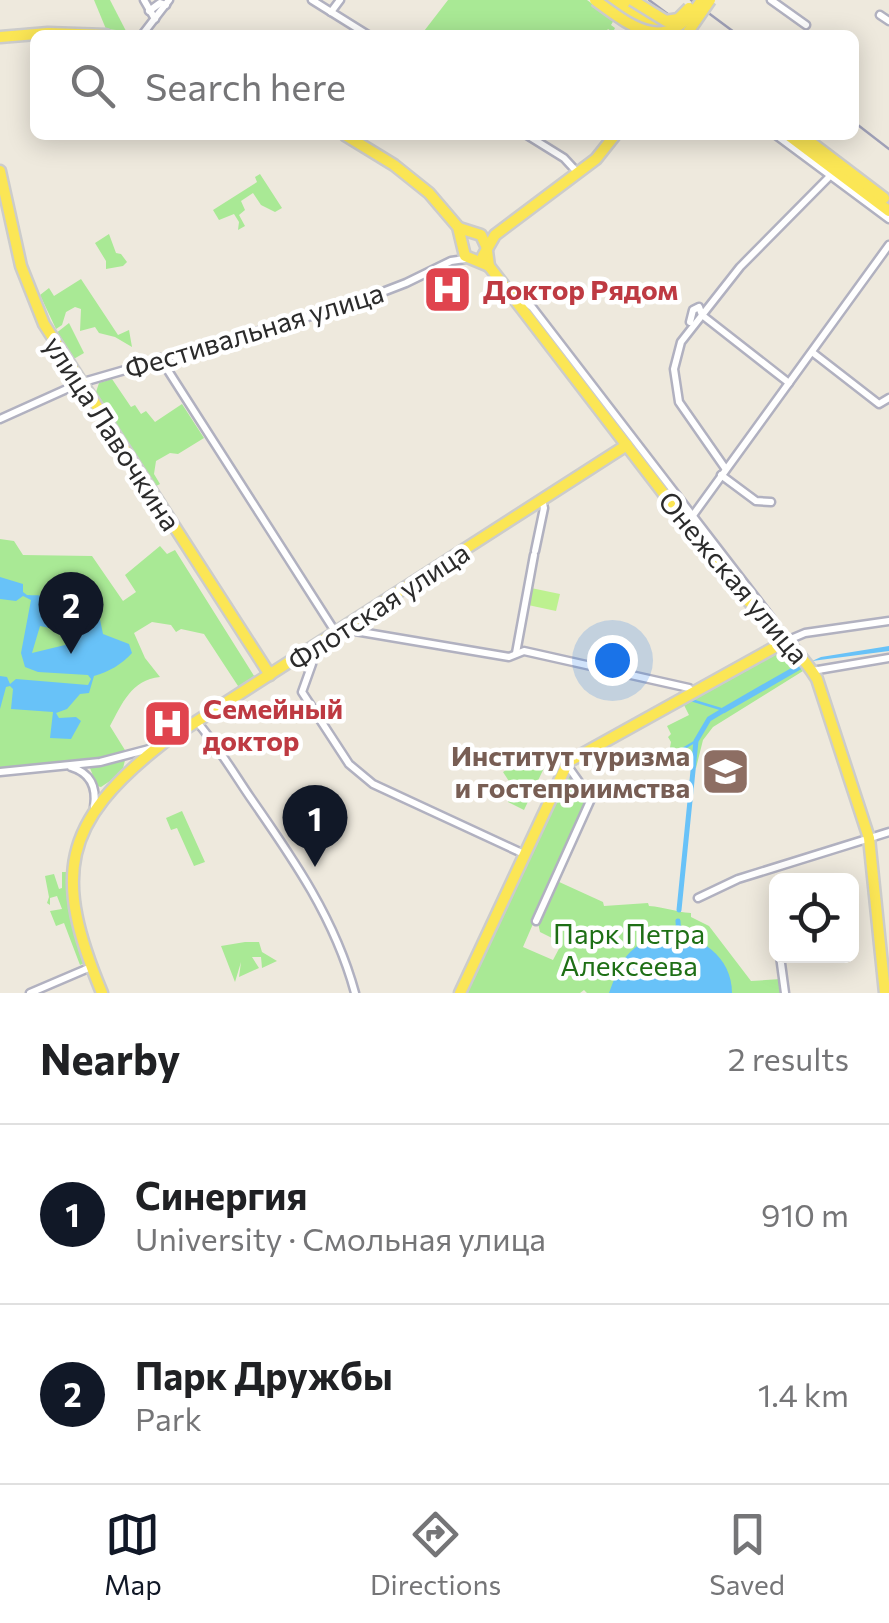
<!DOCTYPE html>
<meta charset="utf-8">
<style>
:root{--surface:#fff;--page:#f6f6f6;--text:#202124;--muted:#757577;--line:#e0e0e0;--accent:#111827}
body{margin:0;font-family:Commissioner,sans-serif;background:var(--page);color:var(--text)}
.controls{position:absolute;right:30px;bottom:30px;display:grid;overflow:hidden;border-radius:15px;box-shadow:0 5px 25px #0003}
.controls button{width:90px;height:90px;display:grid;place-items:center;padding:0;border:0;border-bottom:2px solid var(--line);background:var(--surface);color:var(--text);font:50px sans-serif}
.you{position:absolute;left:612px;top:660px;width:35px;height:35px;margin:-25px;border:8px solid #fff;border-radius:50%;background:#1a73e8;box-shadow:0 0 0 15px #1a73e833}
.badge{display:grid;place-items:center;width:65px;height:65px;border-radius:50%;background:var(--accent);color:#fff;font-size:32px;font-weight:700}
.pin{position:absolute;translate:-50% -82px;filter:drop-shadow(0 2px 5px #0008)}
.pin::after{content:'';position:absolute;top:52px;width:35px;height:30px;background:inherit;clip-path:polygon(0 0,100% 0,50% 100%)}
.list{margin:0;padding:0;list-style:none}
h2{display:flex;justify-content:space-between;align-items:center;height:130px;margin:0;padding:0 40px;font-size:42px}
h2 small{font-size:32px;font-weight:400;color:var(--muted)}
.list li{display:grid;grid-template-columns:65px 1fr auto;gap:30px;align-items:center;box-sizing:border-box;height:180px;padding:0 40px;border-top:2px solid var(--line)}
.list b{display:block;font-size:38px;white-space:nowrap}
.list p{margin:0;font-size:32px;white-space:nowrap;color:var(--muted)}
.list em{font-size:32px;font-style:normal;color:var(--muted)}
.icon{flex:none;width:55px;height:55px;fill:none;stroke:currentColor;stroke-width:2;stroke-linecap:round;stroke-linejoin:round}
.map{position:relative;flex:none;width:889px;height:993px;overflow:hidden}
.search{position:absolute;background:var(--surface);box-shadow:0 5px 25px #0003;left:30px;right:30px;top:30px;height:110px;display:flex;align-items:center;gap:25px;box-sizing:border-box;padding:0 35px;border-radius:15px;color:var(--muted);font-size:38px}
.sheet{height:490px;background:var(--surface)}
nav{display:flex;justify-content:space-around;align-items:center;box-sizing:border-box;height:140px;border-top:2px solid var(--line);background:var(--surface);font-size:28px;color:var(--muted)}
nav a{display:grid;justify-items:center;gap:5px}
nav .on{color:var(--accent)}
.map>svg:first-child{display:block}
</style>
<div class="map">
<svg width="889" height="993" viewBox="0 0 889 993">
<rect width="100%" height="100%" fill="#eee9dd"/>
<g fill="#a9e995">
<path d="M94 0H110L126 31 106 29Z"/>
<path d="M448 0H587L614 20 611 25 615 28 613 32 608 29 603 35H421Z"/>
<path d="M0 171 28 289 80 383 75 386C33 319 0 251 0 171Z"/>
<path d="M260 174 282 208 275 212 261 205 253 193 241 201 245 210 239 215 245 226 238 230 239 222 234 214 219 220 213 210 257 182 255 177Z"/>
<path d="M109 234 116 253 121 254 127 262 123 266 106 269V261L95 243Z"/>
<path d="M81 279 118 335 129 330 132 347 115 337 99 333 95 327 80 331 81 309 75 307 66 312 62 325 56 329 40 295 49 288 54 296Z"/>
<path d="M69 323 84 353 72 360 55 334Z"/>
<path d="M112 379 131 407 135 405 141 414 146 411 155 422 182 404 204 438 178 454 170 453 156 461 154 474 160 484 154 487 95 395 99 383Z"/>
<path d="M0 539 14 541 23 555 92 556 123 601 136 592 125 575 160 546 167 554 175 550 256 679 240 689 204 634 181 629 176 632 171 625 152 622 134 633 145 658 160 677C131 680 122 704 110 726L128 755 0 771Z"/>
<path d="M786 649 803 671 713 727 703 740 696 768 669 753 671 742 668 737 671 734 667 726 689 715 682 701Z"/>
<path d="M525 758 544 768 524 810 508 802 514 789 503 772Z"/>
<path d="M125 760 122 773 101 787 97 786 90 768Z"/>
<path d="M569 772 587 799 523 947 553 960 562 943 540 932 538 923 557 881 603 902 604 906 648 903 649 906C665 907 675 912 691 913V917L709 926 751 981 781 979 784 993H587L584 990 580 993H462L564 773Z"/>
<path d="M182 811 205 862 194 866 177 828 171 830 166 818Z"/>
<path d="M62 872H70L72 914 87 962 80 965 64 923 56 926 50 911 62 909 57 896 50 898V905L47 903 49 897 45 876 54 874 59 889 62 888Z"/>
<path d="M245 942H259L262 952 277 961 262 968 261 957H252L259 968 239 977 241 962 235 982 221 946Z"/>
</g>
<path fill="#bdf190" d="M531 588 560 594 556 611 528 605Z"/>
<g fill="#68c2f8" fill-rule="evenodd">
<path d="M0 577 23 584V592L27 595C54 596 75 595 98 610L103 634 129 644 132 653C122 664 109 672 94 676L89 693 80 694 67 709 56 713 59 718 76 717 81 721 71 739 50 738 53 712 11 709 13 689 10 686 6 687 0 709V676L7 677 10 684 16 679 88 685 91 679 88 675 38 672 25 667 21 653 31 600 23 596 16 601 0 599ZM40 626 69 632 70 640 65 645 32 653Z"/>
<path d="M889 646V651L812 661 821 657Z"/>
<path d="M666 934C700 934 732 957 732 993H609C622 957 628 945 666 934Z"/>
</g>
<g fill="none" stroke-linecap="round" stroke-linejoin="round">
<g stroke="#68c2f8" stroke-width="2.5">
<path d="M691 700 724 710"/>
<path d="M681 750 696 741"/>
</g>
<g stroke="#68c2f8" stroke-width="5">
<path d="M679 910 696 741 709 719 724 710"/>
<path d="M678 921 679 937"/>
</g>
<path stroke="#68c2f8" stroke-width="6" d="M724 710 799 667"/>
<defs>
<g id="minor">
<path d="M144 0 155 19"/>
<path d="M312 0 368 35"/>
<path d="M771 0 806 25"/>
<path d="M149 11 160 3 166 5"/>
<path d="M331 12 340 0"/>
<path d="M880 15 889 21"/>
<path d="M142 35 169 0"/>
<path d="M527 135 564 158 577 172"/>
<path d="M776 135 889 219"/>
<path d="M513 293 532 307 772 619"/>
<path d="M690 322 693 310 699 307 702 315 789 383"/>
<path d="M812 352 879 404 889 398"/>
<path d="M160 358 336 633"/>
<path d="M0 419 80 383 349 305 406 283 451 261 465 259"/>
<path d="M725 468 679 402 674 369 681 342 740 267 832 174"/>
<path d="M721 475 756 501 771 502"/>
<path d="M691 518 889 245"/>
<path d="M535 551 544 508 542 500"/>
<path d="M345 627 349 630 509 657 524 651 689 688 693 692"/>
<path d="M786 641 805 633 889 621"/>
<path d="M516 653 534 555"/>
<path d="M304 654 312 664 302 692 349 764 373 784 524 854"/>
<path d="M812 671 889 658"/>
<path d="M197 722C217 745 233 772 250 797 294 860 335 919 355 993"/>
<path d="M71 767C91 773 97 788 94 807"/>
<path d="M0 772 100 762 153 748"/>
<path d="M698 898 738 879 889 832"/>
<path d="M536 921 591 799 567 765"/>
<path d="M780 956 785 993"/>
<path d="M30 993 91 967"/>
</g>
<g id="major">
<path d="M607 0 642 26"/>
<path d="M620 0 665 34"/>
<path d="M0 37 48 33 106 35"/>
<path d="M345 135 394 165 429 193 458 227 465 256 489 266"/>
<path d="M788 135 889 211"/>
<path d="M801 135 884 198"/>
<path d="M0 171 21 266 44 324 270 675"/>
<path d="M459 228 481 235 487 248"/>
<path d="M487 251 489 266 730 580C757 614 794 642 817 679L869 838 885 993"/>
<path d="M483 256 495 235 596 159 615 135"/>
<path d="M102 993C53 876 61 823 163 743L627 445"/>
<path d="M460 993 568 762 786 641"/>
</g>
</defs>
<use href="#minor" stroke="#b1b1c0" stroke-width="11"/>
<use href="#major" stroke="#ccc" stroke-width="15"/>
<use href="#minor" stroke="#fff" stroke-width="6"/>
<use href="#major" stroke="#fbe655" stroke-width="10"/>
<g stroke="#9fa0b7" stroke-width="2.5">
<path d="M649 0 696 35"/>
<path d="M691 0 738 35"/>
<path d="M854 122 889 149"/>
</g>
<defs>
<g id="major-bridge">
<path d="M595 0C637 31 667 54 702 0"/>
<path d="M632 0 666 21 678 19 689 8"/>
<path d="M686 35 710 0"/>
</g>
</defs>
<use href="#major-bridge" stroke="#ccc" stroke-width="15" stroke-linecap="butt"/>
<use href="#major-bridge" stroke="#fbe655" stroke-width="10"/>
</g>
<defs>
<symbol id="hospital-square" viewBox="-11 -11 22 22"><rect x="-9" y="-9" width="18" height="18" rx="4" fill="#e0444e" stroke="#fff"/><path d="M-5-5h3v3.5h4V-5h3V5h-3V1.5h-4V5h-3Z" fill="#fff"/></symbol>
<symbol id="university-square" viewBox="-11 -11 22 22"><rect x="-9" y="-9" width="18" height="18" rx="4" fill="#8d6e63" stroke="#fff"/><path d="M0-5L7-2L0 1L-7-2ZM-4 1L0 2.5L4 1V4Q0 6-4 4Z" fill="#fff"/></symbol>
</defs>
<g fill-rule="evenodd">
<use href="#hospital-square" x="420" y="262" width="55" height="55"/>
<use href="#hospital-square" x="140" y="696" width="55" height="55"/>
<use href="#university-square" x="698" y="744" width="55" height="55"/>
</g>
<g text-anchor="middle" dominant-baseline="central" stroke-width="9" stroke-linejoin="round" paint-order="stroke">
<g font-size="28" font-weight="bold" fill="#be3a42" stroke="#fff" text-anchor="start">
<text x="483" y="289">Доктор Рядом</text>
<text x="203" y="708">Семейный<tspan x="203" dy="32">доктор</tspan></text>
</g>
<g font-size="28" fill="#2b2b2b" stroke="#fff">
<text transform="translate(254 330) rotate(-17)">Фестивальная улица</text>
<text transform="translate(113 433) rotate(57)">улица Лавочкина</text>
<text transform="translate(734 577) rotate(50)">Онежская улица</text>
<text transform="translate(378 606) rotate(-33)">Флотская улица</text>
</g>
<g font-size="28" font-weight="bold" fill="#785e54" stroke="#fff" text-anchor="end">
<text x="690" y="755">Институт туризма<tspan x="690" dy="32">и гостеприимства</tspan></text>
</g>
<g font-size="28" fill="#1e6f15" stroke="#fff">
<text x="629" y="933">Парк Петра<tspan x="629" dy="32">Алексеева</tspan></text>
</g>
</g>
</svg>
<div class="controls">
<button><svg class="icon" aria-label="locate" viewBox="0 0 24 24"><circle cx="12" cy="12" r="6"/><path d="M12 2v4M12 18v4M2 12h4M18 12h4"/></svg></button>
</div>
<div class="you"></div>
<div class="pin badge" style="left:315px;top:867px">1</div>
<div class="pin badge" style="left:71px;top:654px">2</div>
<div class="search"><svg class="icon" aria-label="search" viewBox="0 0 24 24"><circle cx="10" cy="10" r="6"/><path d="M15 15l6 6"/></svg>Search here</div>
</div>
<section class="sheet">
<h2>Nearby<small>2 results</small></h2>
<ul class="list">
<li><span class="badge">1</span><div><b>Синергия</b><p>University · Смольная улица</p></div><em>910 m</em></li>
<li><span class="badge">2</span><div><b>Парк Дружбы</b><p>Park</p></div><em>1.4 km</em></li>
</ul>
</section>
<nav>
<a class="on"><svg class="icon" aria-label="map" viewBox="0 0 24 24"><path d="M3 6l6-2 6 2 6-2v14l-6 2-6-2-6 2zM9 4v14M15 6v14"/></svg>Map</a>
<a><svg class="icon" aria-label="directions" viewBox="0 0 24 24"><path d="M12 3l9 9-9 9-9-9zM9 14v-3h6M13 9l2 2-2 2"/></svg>Directions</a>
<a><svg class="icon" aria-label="saved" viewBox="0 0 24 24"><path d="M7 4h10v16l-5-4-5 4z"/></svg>Saved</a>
</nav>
